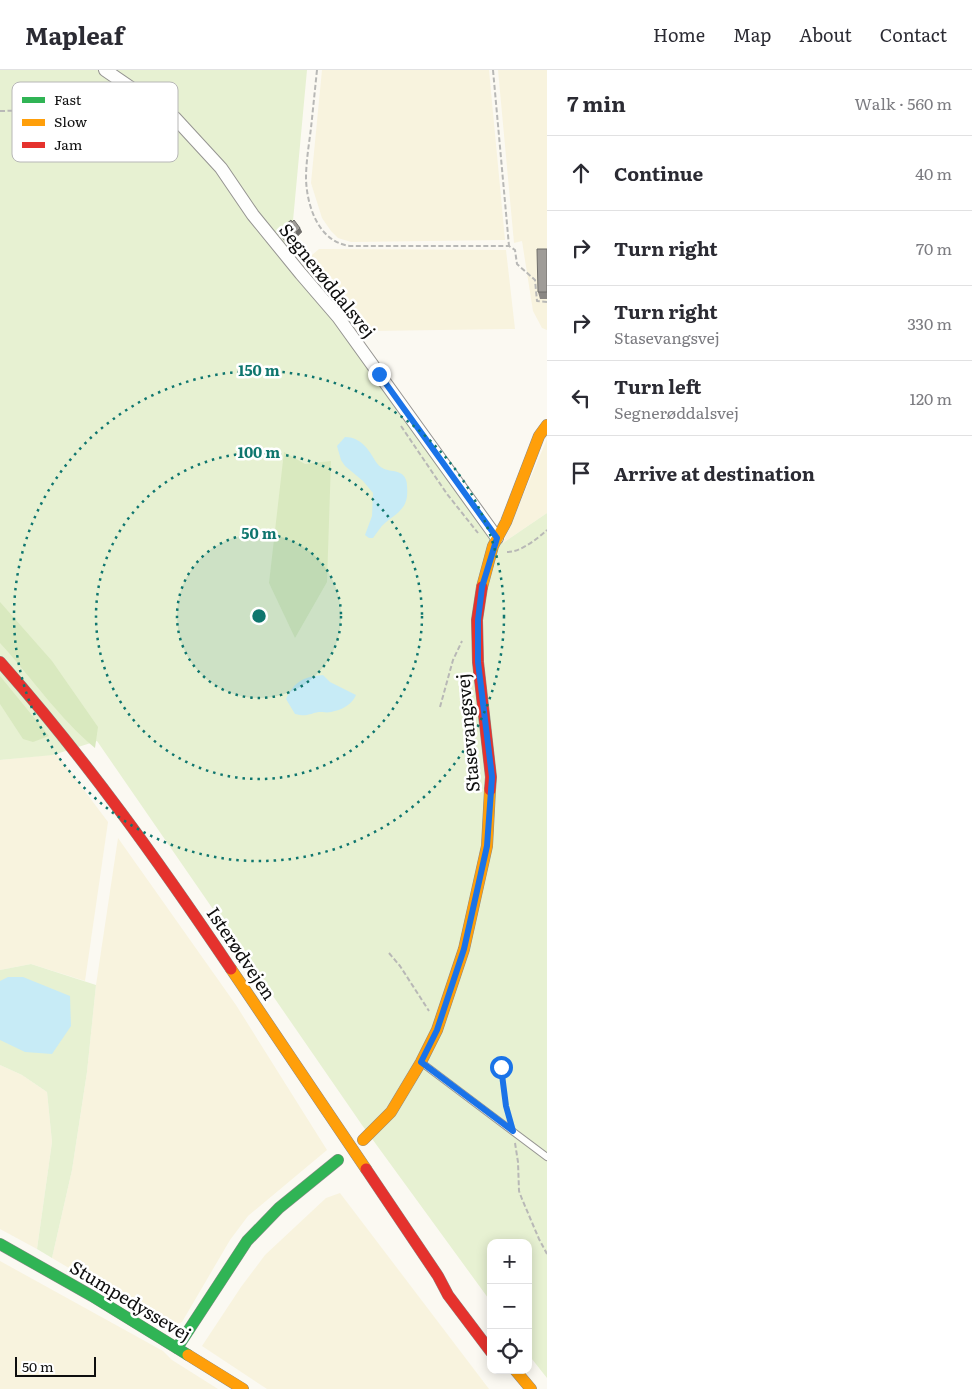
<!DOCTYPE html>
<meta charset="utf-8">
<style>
:root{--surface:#fff;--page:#f2f2f3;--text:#2b2b33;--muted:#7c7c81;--line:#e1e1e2}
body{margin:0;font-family:Literata,serif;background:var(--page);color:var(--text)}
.controls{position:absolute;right:15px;bottom:15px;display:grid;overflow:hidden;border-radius:10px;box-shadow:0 2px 12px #0003}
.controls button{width:45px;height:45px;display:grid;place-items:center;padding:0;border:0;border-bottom:1px solid var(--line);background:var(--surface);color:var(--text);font:25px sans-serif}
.scale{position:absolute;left:15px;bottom:12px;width:81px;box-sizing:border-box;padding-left:5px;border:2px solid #0e0e0e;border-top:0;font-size:14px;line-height:18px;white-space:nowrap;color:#0e0e0e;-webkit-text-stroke:4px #fff;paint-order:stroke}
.stop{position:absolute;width:15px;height:15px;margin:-11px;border:4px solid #1a73e8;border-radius:50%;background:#fff}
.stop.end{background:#1a73e8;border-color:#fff;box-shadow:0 1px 5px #0008}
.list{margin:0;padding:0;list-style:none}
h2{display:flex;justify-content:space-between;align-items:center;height:65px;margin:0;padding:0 20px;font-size:21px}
h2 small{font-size:16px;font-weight:400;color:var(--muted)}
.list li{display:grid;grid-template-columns:32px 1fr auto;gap:15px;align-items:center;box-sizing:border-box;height:75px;padding:0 20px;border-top:1px solid var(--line)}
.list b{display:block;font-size:19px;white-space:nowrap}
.list p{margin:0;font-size:16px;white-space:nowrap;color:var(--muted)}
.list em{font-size:16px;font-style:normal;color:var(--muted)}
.icon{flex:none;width:28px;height:28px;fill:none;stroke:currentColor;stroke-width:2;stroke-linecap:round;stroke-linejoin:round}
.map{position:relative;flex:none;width:547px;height:1319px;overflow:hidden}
header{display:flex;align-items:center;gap:30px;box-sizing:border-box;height:70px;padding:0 25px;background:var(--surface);border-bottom:1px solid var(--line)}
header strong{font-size:24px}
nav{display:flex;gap:28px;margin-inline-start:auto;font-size:18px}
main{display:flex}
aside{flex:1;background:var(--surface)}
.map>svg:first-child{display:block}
</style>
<header>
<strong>Mapleaf</strong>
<nav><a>Home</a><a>Map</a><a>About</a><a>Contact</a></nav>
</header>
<main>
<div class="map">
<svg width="547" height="1319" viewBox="0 0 547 1319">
<rect width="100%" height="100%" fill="#fbf9f2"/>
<g fill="#f8f3de">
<path d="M322 0H489L505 170 351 172 338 168 331 161 322 148 311 113Z"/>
<path d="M498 0H547V260L542 258 533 241 522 171 514 173Z"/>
<path d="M319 179 506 180 515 259 370 261 360 259 311 198 312 185Z"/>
<path d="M547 369V443L503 473Z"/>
<path d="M57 684 108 752 85 911 31 894 0 900V690Z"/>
<path d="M118 768 236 935 327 1080 248 1146 230 1170 182 1252 174 1255 164 1254 52 1188 72 1100 87 1002 96 915Z"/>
<path d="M0 995 22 1005 47 1022 52 1072 37 1179 0 1159Z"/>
<path d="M340 1123 429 1240 489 1319H267L202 1276 241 1217 265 1185 326 1128Z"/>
<path d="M0 1191 163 1281 172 1290 218 1319H0Z"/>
</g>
<g fill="#e7f1d2">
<path d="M0 0H307L290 183 503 473 547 443V1308L528 1284V1173H491V1232L362 1055 97 671 53 685 0 690Z"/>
<path d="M31 894 96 915 87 1002 72 1100 52 1188 37 1179 52 1072 47 1022 22 1005 0 995V900Z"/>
</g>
<g fill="#d9e9bf">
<path d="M284 382 305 394 331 391 327 512 295 568 269 513Z"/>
<path d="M0 532 52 591 98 657 95 678C59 648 32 608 0 573Z"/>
<path d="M0 606 49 666 33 672 23 669 0 634Z"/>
</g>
<g fill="#c7ebf6">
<path d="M345 367C361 367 369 380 376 392 384 404 395 398 403 405 406 408 407 412 407 416 409 437 400 441 385 453 380 457 377 463 373 468H369L365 465 372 446 373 423 363 411 345 396 341 390 337 376Z"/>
<path d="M323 605 330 612 356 625C352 635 341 640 331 642 327 643 322 642 319 642 308 644 307 647 295 644L286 629C295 611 303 607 323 605Z"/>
<path d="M8 907H23L70 926 71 956 52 984 25 982 0 970V911Z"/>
</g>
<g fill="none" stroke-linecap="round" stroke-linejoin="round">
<defs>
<path id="lane" d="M422 993 547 1087"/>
<path id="street" d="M105 0 175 48 221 98 253 145 301 204 338 247 497 468"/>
<g id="fast">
<path d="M0 1174 92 1226 188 1285"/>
<path d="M177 1278 247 1171 279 1138 338 1090"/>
</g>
<g id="slow">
<path d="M482 517 493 476 506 452 539 366 547 355"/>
<path d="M231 899 366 1099"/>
<path d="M363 1070 391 1042 421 992 437 960 464 879 487 776 490 720"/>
<path d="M188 1285 243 1319"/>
<path d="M515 1300 531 1319"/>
</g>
<g id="jam">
<path d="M482 517 477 550 478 592 491 707 490 720"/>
<path d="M0 592C85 688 159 792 231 899"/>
<path d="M366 1099 438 1206 448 1225 491 1282"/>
</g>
</defs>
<use href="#lane" stroke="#959491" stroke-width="8"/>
<use href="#street" stroke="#959491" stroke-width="14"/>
<use href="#fast" stroke="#8b8a87" stroke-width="12"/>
<use href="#slow" stroke="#8b8a87" stroke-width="12"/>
<use href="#jam" stroke="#8b8a87" stroke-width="12"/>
<g stroke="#b8b8b6" stroke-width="2" stroke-dasharray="5 2.5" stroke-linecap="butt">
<path d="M317 0C315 19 313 39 311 58 309 74 306 92 306 109 307 137 319 173 351 176H509L515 180 517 194 535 210 537 231 547 232"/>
<path d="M493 0 509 176"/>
<path d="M0 41 105 39 147 49 169 60"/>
<path d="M401 356 447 424 478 463"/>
<path d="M507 482C521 482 537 469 547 460"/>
<path d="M440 637 453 590 462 571"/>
<path d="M389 883 400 896 429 941"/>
<path d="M505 988 501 997 508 1047"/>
<path d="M515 1073 518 1092 519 1121 522 1129 539 1169 547 1184"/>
</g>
<use href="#lane" stroke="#fefefd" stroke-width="6"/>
<use href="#street" stroke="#fefefd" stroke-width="12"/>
<use href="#fast" stroke="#30b455" stroke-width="11"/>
<use href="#slow" stroke="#ff9f0a" stroke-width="11"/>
<use href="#jam" stroke="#e5322d" stroke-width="11"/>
</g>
<g fill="#898683">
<path d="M292 152 300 158 302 162 298 166V168L288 176 280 165 278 161Z"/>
<path d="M547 179V229H540L538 222Z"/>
</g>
<path fill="#6f6d6a" d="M300 158 302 162 298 166V168L288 176 287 171Z"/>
<g fill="#9f9c98" stroke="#6f6d6a">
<path d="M291 150 292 152 294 150 300 158 296 162 297 163 287 171 278 161Z"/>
<path d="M537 179H547V222H538Z"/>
</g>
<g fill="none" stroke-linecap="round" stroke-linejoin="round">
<path stroke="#1a73e8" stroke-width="6" d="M379 304 497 468 482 517 478 550V592L492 707 487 776 464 879 437 960 421 992 513 1061 506 1036 501 997"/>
</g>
<circle cx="259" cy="546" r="82" fill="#0f766e" fill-opacity=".12"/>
<g fill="none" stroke="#0f766e" stroke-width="2.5" stroke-dasharray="2.5 5">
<circle cx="259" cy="546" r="82"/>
<circle cx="259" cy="546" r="163"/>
<circle cx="259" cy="546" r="245"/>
</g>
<g text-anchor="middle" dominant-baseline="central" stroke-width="5" stroke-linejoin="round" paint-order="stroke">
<g font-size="18" fill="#0e0e0e" stroke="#fff">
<text transform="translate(328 210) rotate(51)">Segnerøddalsvej</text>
<text transform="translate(467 663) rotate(-95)">Stasevangsvej</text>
<text transform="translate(242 883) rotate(56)">Isterødvejen</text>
<text transform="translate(131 1230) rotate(31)">Stumpedyssevej</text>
</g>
</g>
<rect x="12" y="12" width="166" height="80" rx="8" fill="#fff" stroke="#b7b7b7" stroke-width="1"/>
<rect x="22" y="27" width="23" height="6" fill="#30b455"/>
<rect x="22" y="49" width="23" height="7" fill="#ff9f0a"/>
<rect x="22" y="72" width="23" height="6" fill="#e5322d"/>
<g font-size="14" fill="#0e0e0e">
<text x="54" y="35">Fast</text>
<text x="54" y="57">Slow</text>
<text x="54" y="80">Jam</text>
</g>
<circle cx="259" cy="546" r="8" fill="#0f766e" stroke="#fff" stroke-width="2.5"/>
<g font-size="15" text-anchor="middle" font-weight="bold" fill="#0f766e" stroke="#fff" stroke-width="5" stroke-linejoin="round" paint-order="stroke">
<text x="259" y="306">150 m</text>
<text x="259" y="388">100 m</text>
<text x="259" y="469">50 m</text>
</g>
</svg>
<div class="controls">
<button>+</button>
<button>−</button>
<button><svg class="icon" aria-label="locate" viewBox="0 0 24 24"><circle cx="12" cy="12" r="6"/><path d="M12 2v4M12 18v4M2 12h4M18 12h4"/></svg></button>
</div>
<div class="scale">50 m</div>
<div class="stop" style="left:501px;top:997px"></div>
<div class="stop end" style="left:379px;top:304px"></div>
</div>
<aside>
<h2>7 min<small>Walk · 560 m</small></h2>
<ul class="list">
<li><svg class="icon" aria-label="ahead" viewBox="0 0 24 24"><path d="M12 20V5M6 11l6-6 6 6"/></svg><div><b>Continue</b></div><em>40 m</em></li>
<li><svg class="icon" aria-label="right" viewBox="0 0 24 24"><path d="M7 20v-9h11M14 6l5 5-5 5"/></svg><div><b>Turn right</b></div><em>70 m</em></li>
<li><svg class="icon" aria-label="right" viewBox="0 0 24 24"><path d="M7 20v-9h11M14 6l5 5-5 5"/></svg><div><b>Turn right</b><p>Stasevangsvej</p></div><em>330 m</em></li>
<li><svg class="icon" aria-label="left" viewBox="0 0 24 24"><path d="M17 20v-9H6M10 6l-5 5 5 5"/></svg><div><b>Turn left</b><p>Segnerøddalsvej</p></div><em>120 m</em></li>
<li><svg class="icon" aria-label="arrive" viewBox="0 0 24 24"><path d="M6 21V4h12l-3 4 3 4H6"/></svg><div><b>Arrive at destination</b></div></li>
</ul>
</aside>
</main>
